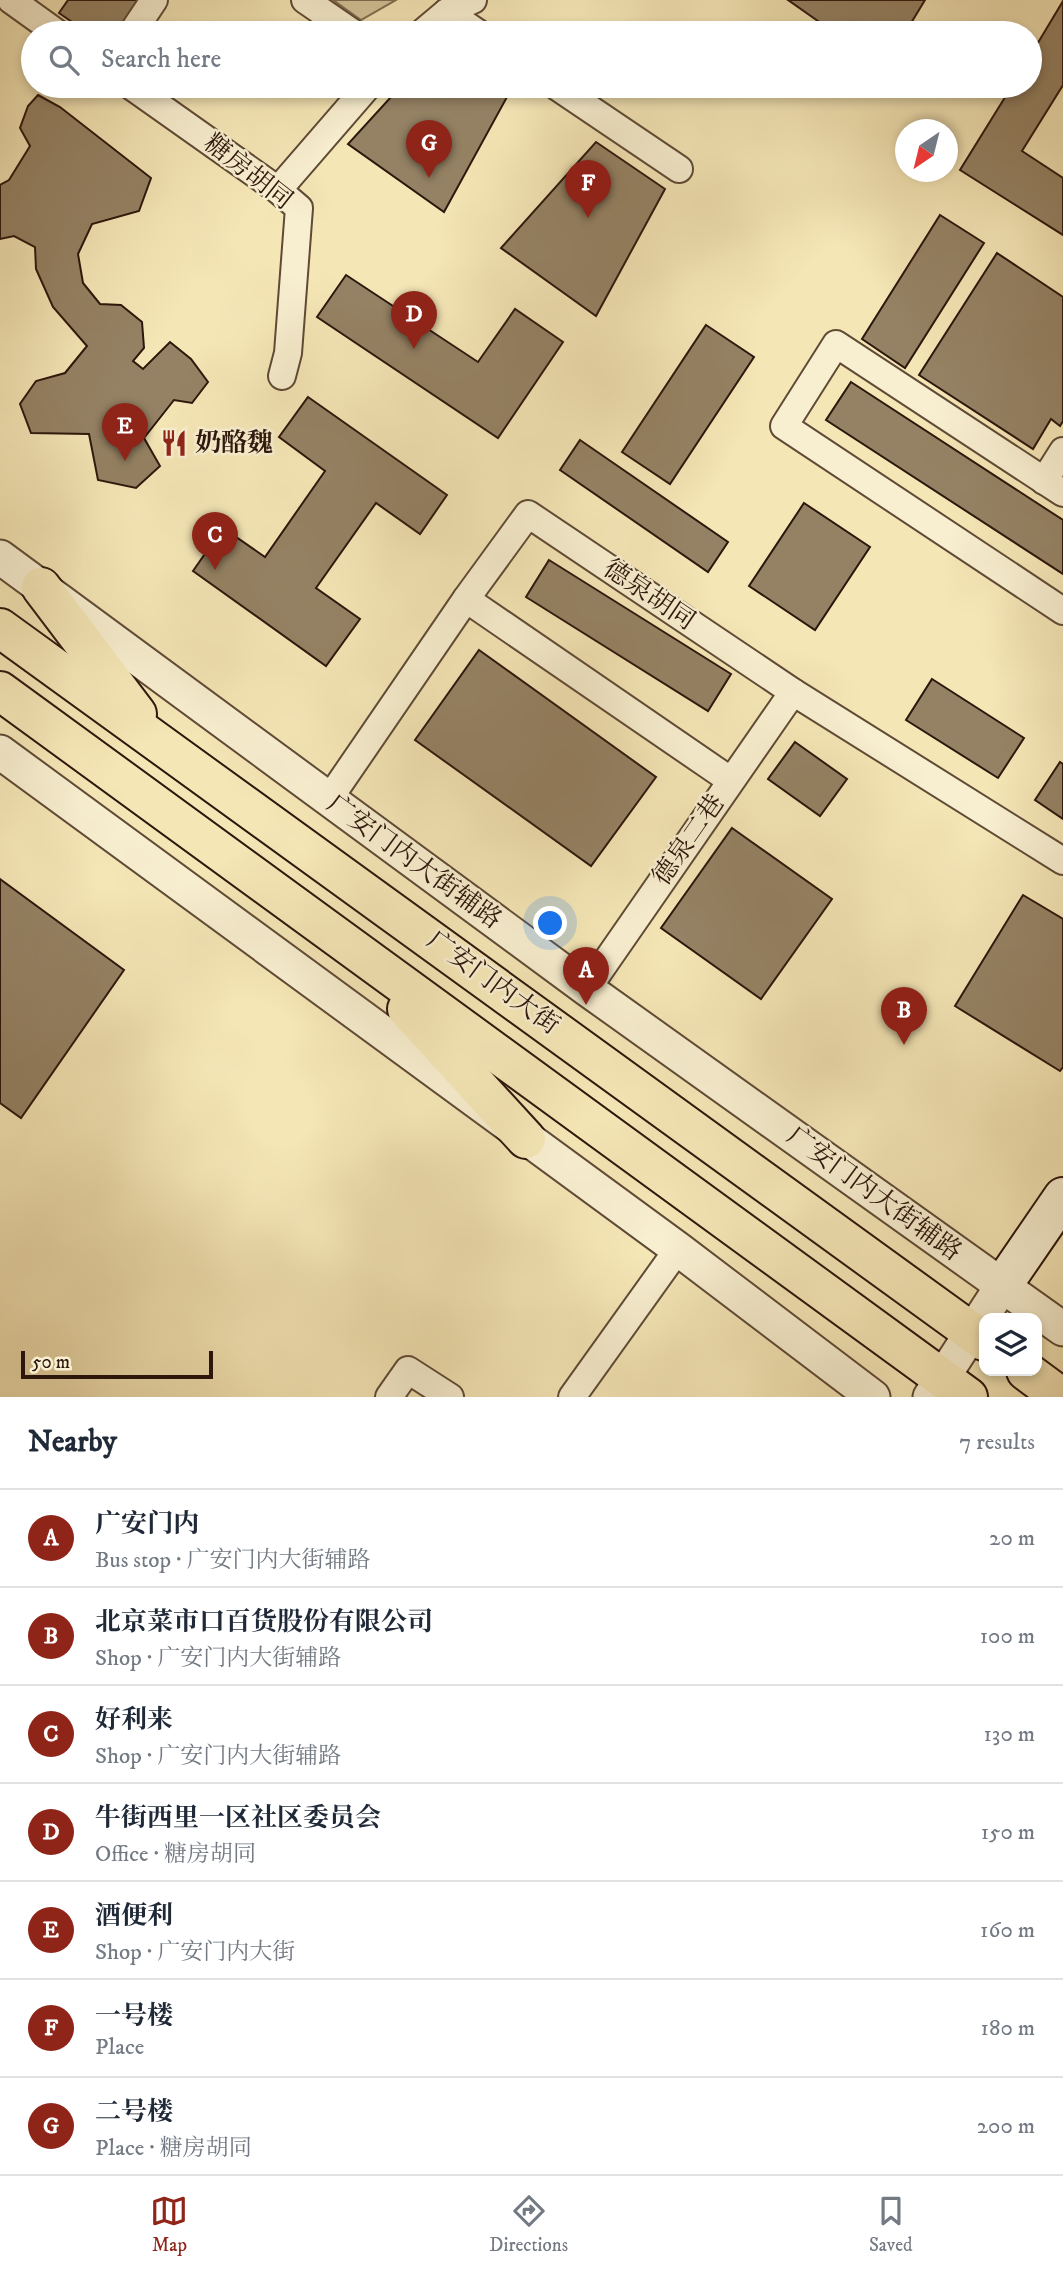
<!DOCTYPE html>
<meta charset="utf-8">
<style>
:root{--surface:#fff;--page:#f2f2f3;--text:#1f2937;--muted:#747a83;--line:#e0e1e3;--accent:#8f2418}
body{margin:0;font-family:"IM FELL DW Pica","Noto Serif SC",serif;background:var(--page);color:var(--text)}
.controls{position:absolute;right:21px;bottom:21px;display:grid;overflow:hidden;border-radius:14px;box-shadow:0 4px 10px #0003}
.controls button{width:63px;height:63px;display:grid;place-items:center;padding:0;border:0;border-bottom:2px solid var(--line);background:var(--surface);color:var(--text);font:35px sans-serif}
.compass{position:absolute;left:895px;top:119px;width:63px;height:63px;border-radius:50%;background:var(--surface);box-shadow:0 4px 10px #0003;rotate:215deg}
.scale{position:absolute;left:21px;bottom:18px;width:192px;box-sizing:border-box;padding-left:7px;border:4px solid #2d160c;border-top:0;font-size:19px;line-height:24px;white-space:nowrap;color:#2d160c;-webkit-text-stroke:5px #f8efd0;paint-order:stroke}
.you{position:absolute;left:551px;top:924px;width:24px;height:24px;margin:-18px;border:5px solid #fff;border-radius:50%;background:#1a73e8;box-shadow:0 0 0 10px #1a73e833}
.badge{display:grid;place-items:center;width:46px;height:46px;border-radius:50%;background:var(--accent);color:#fff;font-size:23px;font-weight:700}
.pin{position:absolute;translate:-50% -58px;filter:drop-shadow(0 2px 4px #0008)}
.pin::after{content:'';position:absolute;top:37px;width:24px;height:21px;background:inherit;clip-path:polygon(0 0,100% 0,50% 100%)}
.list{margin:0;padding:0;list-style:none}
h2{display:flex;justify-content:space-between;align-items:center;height:91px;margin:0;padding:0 28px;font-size:30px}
h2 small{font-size:23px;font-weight:400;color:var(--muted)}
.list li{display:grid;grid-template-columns:46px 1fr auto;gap:21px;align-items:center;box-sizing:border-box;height:98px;padding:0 28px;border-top:2px solid var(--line)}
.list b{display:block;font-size:26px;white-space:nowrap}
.list p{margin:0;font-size:23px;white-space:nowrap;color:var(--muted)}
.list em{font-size:23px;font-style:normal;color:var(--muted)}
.icon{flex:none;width:38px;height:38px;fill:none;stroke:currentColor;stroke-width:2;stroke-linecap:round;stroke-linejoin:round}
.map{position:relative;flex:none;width:1063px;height:1397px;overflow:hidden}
.search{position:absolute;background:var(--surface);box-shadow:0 4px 10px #0003;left:21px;right:21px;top:21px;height:77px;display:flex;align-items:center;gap:18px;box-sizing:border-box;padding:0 24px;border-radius:38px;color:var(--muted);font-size:26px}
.sheet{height:777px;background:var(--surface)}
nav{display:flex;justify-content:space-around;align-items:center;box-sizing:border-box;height:98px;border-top:2px solid var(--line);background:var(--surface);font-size:19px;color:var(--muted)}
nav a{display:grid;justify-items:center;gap:4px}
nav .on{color:var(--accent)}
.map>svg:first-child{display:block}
</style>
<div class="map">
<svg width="1063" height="1397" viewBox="0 0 1063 1397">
<rect width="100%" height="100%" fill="#f5e6b6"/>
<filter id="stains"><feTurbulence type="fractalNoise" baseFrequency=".00286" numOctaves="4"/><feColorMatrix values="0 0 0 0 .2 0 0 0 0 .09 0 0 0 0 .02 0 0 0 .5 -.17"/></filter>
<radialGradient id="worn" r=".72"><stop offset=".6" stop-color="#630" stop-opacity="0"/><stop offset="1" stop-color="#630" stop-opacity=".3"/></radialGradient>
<path fill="#d3c399" stroke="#806c52" stroke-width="2" d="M333 0H396L361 20Z"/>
<g fill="#958264" stroke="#2d160c" stroke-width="2">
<path d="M68 0H146L123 33H88L59 13Z"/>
<path d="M788 0H925L905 33H835Z"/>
<path d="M1063 1V85L1022 151 1063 178V235L960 170 1012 86H1030V56Z"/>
<path d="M401 86H513L444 212 348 144Z"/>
<path d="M38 95 60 107 151 178 139 211 92 224 78 254 83 283 100 304 121 305 142 322 144 348 133 361 143 369 170 342 191 359 208 382 192 403 174 400 144 438 160 466 136 488 98 480 89 434 31 433 20 404 36 381 65 373 87 346 53 307 36 269 35 247 14 236 0 239V185L9 180 30 146 20 128 28 106Z"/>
<path d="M596 142 665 189 596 316 501 248Z"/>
<path d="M940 215 984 243 905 368 862 339Z"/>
<path d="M997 253 1063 297V421L1060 426 1051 419 1033 449 919 375Z"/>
<path d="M346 275 478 362 515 309 563 342 498 438 317 317Z"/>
<path d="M706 325 754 357 670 484 622 452Z"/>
<path d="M851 382 1063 520V574L826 420Z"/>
<path d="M308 397 447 495 420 534 376 503 316 588 360 619 326 666 193 571 223 528 265 557 325 471 279 437Z"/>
<path d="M580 440 728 542 708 572 560 470Z"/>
<path d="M804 503 870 547 815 630 749 586Z"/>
<path d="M549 560 731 674 708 711 526 597Z"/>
<path d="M479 650 656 777 591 866 415 740Z"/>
<path d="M932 679 1024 738 998 778 906 720Z"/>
<path d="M795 742 847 779 820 816 768 779Z"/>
<path d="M1060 762 1063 764V819L1035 800Z"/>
<path d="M732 828 832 899 761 999 661 928Z"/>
<path d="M0 879 124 970 21 1118 0 1103Z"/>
<path d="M1023 895 1063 919V1067L1060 1071 955 1006Z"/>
</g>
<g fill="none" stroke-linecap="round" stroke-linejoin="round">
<defs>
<g id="minor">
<path d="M11 0 57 33"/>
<path d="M305 0 353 33"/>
<path d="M447 12 478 33"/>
<path d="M132 33 154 0"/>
<path d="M422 33 447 12 473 0"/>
<path d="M131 86 278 190 299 208 288 353 282 376"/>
<path d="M556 86 679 169"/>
<path d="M278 190 368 86"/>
<path d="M1044 481 1063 451"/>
<path d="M1063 493 836 344 784 426 1063 611"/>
<path d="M466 599 730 780"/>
<path d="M329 799 466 599 528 514 793 692 1063 861"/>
<path d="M587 989 793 692"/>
<path d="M389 1397 408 1370 450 1397"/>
<path d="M572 1397 678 1249"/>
</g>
<g id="tertiary">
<path d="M0 557 587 989 1063 1329"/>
<path d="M0 752 678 1249 873 1397"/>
<path d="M930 1397 1002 1286"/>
</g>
<path id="secondary" d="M1002 1286 1063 1197"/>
<g id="primary">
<path d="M41 587 137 714"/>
<path d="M0 628 984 1341"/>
<path d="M0 691 968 1397"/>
<path d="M407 1009 526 1139"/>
<path d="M1026 1371 1061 1397"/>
</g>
</defs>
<use href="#minor" stroke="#5f4a36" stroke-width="30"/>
<use href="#tertiary" stroke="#5f4a36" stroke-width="37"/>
<use href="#secondary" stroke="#2d160c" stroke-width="42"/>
<use href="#primary" stroke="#2d160c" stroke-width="42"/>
<use href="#minor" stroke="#f8efd0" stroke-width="26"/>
<use href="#tertiary" stroke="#f8efd0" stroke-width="33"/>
<use href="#secondary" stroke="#f8efd0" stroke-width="38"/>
<use href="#primary" stroke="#f5e6b6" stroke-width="38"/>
</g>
<defs>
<symbol id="restaurant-bare" viewBox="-9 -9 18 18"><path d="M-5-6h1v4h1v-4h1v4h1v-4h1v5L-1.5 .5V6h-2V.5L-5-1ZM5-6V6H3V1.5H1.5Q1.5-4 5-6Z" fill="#8f2418" stroke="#f8efd0" stroke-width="2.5" paint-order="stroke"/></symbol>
</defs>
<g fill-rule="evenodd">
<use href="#restaurant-bare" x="155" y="424" width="38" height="38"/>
</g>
<g text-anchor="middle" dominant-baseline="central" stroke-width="5" stroke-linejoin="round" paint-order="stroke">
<g font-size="26" fill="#2d160c" stroke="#f8efd0">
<text transform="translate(248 172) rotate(38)">糖房胡同</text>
<text transform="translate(649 595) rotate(34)">德泉胡同</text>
<text transform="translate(689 840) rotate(-55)">德泉二巷</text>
<text transform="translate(414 862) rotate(36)">广安门内大街辅路</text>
<text transform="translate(493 983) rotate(36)">广安门内大街</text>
<text transform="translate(874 1194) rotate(36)">广安门内大街辅路</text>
</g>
<g font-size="26" font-weight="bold" fill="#2d160c" stroke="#f8efd0" text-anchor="start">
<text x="195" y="443">奶酪魏</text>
</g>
</g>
<rect width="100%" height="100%" filter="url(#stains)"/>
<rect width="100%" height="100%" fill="url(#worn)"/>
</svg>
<div class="controls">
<button><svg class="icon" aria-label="layers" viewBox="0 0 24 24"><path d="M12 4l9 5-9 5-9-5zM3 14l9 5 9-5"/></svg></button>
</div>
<svg class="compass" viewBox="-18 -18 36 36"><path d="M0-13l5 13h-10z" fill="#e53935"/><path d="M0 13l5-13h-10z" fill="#747a83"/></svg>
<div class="scale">50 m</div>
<div class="you"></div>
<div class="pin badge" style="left:586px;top:1005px">A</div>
<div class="pin badge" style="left:904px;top:1045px">B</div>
<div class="pin badge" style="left:215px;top:570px">C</div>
<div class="pin badge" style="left:414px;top:349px">D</div>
<div class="pin badge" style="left:125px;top:461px">E</div>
<div class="pin badge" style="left:588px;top:218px">F</div>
<div class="pin badge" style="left:429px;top:178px">G</div>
<div class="search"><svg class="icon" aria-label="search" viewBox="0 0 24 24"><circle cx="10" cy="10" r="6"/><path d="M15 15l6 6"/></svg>Search here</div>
</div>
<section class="sheet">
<h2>Nearby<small>7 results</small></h2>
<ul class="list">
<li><span class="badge">A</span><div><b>广安门内</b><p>Bus stop · 广安门内大街辅路</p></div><em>20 m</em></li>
<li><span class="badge">B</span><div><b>北京菜市口百货股份有限公司</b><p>Shop · 广安门内大街辅路</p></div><em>100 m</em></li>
<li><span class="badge">C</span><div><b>好利来</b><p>Shop · 广安门内大街辅路</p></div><em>130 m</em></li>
<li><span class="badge">D</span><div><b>牛街西里一区社区委员会</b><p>Office · 糖房胡同</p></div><em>150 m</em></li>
<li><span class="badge">E</span><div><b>酒便利</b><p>Shop · 广安门内大街</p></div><em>160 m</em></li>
<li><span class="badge">F</span><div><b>一号楼</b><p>Place</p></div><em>180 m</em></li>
<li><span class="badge">G</span><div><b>二号楼</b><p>Place · 糖房胡同</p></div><em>200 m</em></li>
</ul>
</section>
<nav>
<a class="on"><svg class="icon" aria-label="map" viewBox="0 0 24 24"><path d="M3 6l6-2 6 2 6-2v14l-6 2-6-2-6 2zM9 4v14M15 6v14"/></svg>Map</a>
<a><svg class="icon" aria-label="directions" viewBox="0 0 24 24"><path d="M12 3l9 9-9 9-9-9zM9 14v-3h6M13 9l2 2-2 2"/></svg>Directions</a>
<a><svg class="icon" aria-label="saved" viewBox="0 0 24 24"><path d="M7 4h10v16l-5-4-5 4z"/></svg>Saved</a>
</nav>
